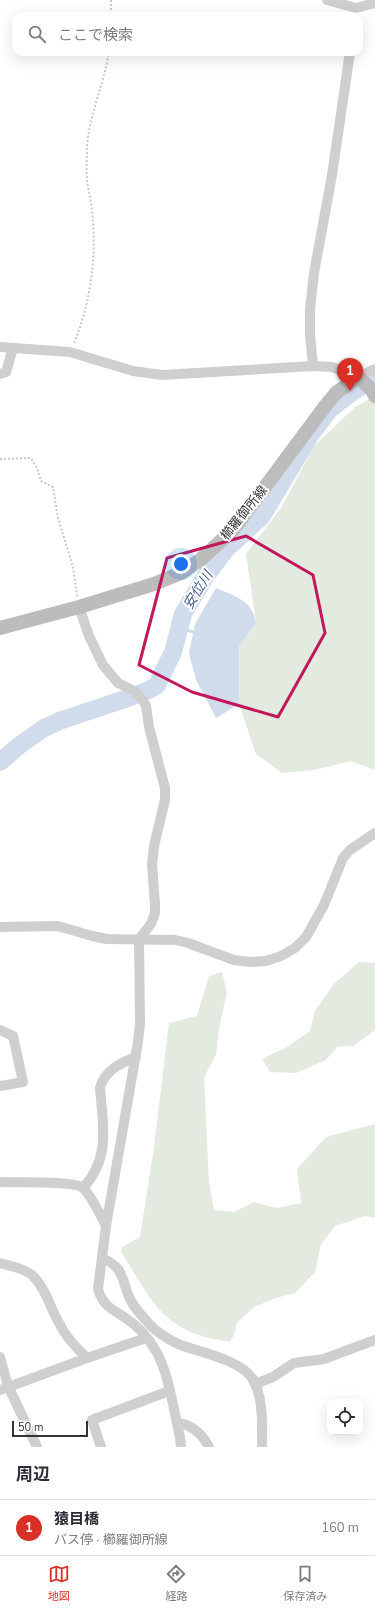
<!DOCTYPE html>
<html lang="ja">
<meta charset="utf-8">
<style>
:root{--surface:#fff;--page:#f7f7f7;--text:#2b2b33;--muted:#7c7c81;--line:#e1e1e2;--accent:#d93025}
body{margin:0;font-family:"Nunito Sans","Noto Sans JP",sans-serif;background:var(--page);color:var(--text)}
.controls{position:absolute;right:12px;bottom:12px;display:grid;overflow:hidden;border-radius:8px;box-shadow:0 4px 16px #0002}
.controls button{width:36px;height:36px;display:grid;place-items:center;padding:0;border:0;border-bottom:1px solid var(--line);background:var(--surface);color:var(--text);font:20px sans-serif}
.scale{position:absolute;left:12px;bottom:10px;width:76px;box-sizing:border-box;padding-left:4px;border:2px solid #323232;border-top:0;font-size:11px;line-height:14px;white-space:nowrap;color:#323232;-webkit-text-stroke:3px #fff;paint-order:stroke}
.you{position:absolute;left:181px;top:564px;width:14px;height:14px;margin:-10px;border:3px solid #fff;border-radius:50%;background:#1a73e8;box-shadow:0 0 0 6px #1a73e833}
.badge{display:grid;place-items:center;width:26px;height:26px;border-radius:50%;background:var(--accent);color:#fff;font-size:13px;font-weight:700}
.pin{position:absolute;translate:-50% -33px;filter:drop-shadow(0 1px 2px #0008)}
.pin::after{content:'';position:absolute;top:21px;width:14px;height:12px;background:inherit;clip-path:polygon(0 0,100% 0,50% 100%)}
.list{margin:0;padding:0;list-style:none}
h2{display:flex;justify-content:space-between;align-items:center;height:52px;margin:0;padding:0 16px;font-size:17px}
h2 small{font-size:13px;font-weight:400;color:var(--muted)}
.list li{display:grid;grid-template-columns:26px 1fr auto;gap:12px;align-items:center;box-sizing:border-box;height:56px;padding:0 16px;border-top:1px solid var(--line)}
.list b{display:block;font-size:15px;white-space:nowrap}
.list p{margin:0;font-size:13px;white-space:nowrap;color:var(--muted)}
.list em{font-size:13px;font-style:normal;color:var(--muted)}
.icon{flex:none;width:22px;height:22px;fill:none;stroke:currentColor;stroke-width:2;stroke-linecap:round;stroke-linejoin:round}
.map{position:relative;flex:none;width:375px;height:1447px;overflow:hidden}
.search{position:absolute;background:var(--surface);box-shadow:0 4px 16px #0002;left:12px;right:12px;top:12px;height:44px;display:flex;align-items:center;gap:10px;box-sizing:border-box;padding:0 14px;border-radius:12px;color:var(--muted);font-size:15px}
.sheet{height:108px;background:var(--surface)}
nav{display:flex;justify-content:space-around;align-items:center;box-sizing:border-box;height:56px;border-top:1px solid var(--line);background:var(--surface);font-size:11px;color:var(--muted)}
nav a{display:grid;justify-items:center;gap:2px}
nav .on{color:var(--accent)}
.map>svg:first-child{display:block}
</style>
<div class="map">
<svg width="375" height="1447" viewBox="0 0 375 1447">
<rect width="100%" height="100%" fill="#fff"/>
<g fill="#e3eadf">
<path d="M375 396V770L351 761 314 770 282 773 256 754 239 704V646L256 623 246 554 281 508 314 446 355 407Z"/>
<path d="M359 962 375 963V1030L353 1046 337 1047 326 1060 296 1073 270 1072 262 1059 287 1047 310 1031 315 1011 334 984Z"/>
<path d="M222 972 227 992 219 1029 216 1055 204 1077 209 1182 214 1210 234 1212 254 1202 277 1208 301 1203 297 1169 326 1137 375 1124V1218L365 1216 335 1226 321 1244 315 1272 295 1293 276 1298 254 1307 237 1323 234 1335 230 1342C219 1340 207 1338 196 1334 156 1320 143 1285 121 1252L122 1247 140 1237 153 1154 169 1023 197 1016 209 976Z"/>
</g>
<path fill="#d0dbeb" d="M216 588C234 596 253 600 256 623L239 646V704L216 718 196 680 189 653 195 624Z"/>
<g fill="none" stroke-linecap="round" stroke-linejoin="round">
<path stroke="#d0dbeb" stroke-width="3" d="M179 628 197 633"/>
<path stroke="#d0dbeb" stroke-width="18" d="M0 762 20 745 44 728 62 720 131 697 151 689 157 685 173 652 183 614 205 577 226 549 262 516 311 434 329 410 351 393 375 377"/>
<g stroke="#c9c9c9" stroke-width="2" stroke-dasharray="2 2" stroke-linecap="butt">
<path d="M111 0V16"/>
<path d="M74 343C91 302 97 255 92 211 91 201 89 191 87 181 86 170 87 158 87 147 89 115 104 84 109 52"/>
<path d="M0 459 31 458 37 468 41 481 53 487 58 518 73 567 77 596"/>
</g>
<g stroke="#cfcfcf" stroke-width="10">
<path d="M327 0 356 8 375 3"/>
<path d="M0 347 70 352 133 371 162 375 313 366 332 367 358 377 375 369"/>
<path d="M313 366 310 334V309L314 273 332 175 350 52"/>
<path d="M0 374 6 372 13 348"/>
<path d="M79 607 89 636 103 665 118 683 134 691 143 700 146 706 149 727 165 788V800L154 846 152 865 155 904V913L151 924 139 939 140 1023 138 1042 106 1226 98 1289C103 1307 113 1309 127 1319 137 1326 148 1337 154 1348 168 1368 174 1412 180 1437L181 1447"/>
<path d="M0 927 58 926 92 936 107 939 175 940 188 943 234 960 251 962 266 961 281 956 295 948 306 937 324 905 343 858 350 850 375 833"/>
<path d="M0 1030 13 1036 23 1082 0 1086"/>
<path d="M0 1182C16 1183 74 1180 83 1188 91 1195 101 1216 106 1226"/>
<path d="M83 1188C111 1158 103 1125 100 1088 104 1071 120 1063 136 1057"/>
<path d="M102 1258C126 1268 121 1281 131 1301 136 1310 144 1318 150 1325 158 1333 168 1339 178 1344 198 1352 239 1359 252 1378 264 1397 262 1426 262 1447"/>
<path d="M0 1263C10 1266 24 1268 32 1275 45 1287 50 1307 58 1321 65 1336 75 1347 87 1358"/>
<path d="M0 1357 8 1386 37 1447"/>
<path d="M255 1384 273 1377 294 1363 324 1359 375 1340"/>
<path d="M0 1390 87 1358 146 1338"/>
<path d="M177 1423C192 1424 202 1434 209 1447"/>
<path d="M101 1447 92 1420 169 1391"/>
</g>
<path stroke="#bcbcbc" stroke-width="14" d="M0 628 79 607 154 584 181 573 200 560 233 530 326 405 336 393 358 377 372 390 375 396"/>
</g>
<path fill="none" stroke="#c2185b" stroke-width="3" stroke-linejoin="round" d="M246 536 313 575 325 633 278 717 192 692 139 665 167 558Z"/>
<g text-anchor="middle" dominant-baseline="central" stroke-width="4" stroke-linejoin="round" paint-order="stroke">
<g font-size="13" fill="#323232" stroke="#fff">
<text transform="translate(244 513) rotate(-51)">櫛羅御所線</text>
</g>
<g font-size="14" font-style="italic" fill="#46638e" stroke="#fff">
<text transform="translate(198 590) rotate(-58)">安位川</text>
</g>
</g>
</svg>
<div class="controls">
<button><svg class="icon" aria-label="locate" viewBox="0 0 24 24"><circle cx="12" cy="12" r="6"/><path d="M12 2v4M12 18v4M2 12h4M18 12h4"/></svg></button>
</div>
<div class="scale">50 m</div>
<div class="you"></div>
<div class="pin badge" style="left:350px;top:391px">1</div>
<div class="search"><svg class="icon" aria-label="search" viewBox="0 0 24 24"><circle cx="10" cy="10" r="6"/><path d="M15 15l6 6"/></svg>ここで検索</div>
</div>
<section class="sheet">
<h2>周辺<small></small></h2>
<ul class="list">
<li><span class="badge">1</span><div><b>猿目橋</b><p>バス停 · 櫛羅御所線</p></div><em>160 m</em></li>
</ul>
</section>
<nav>
<a class="on"><svg class="icon" aria-label="map" viewBox="0 0 24 24"><path d="M3 6l6-2 6 2 6-2v14l-6 2-6-2-6 2zM9 4v14M15 6v14"/></svg>地図</a>
<a><svg class="icon" aria-label="directions" viewBox="0 0 24 24"><path d="M12 3l9 9-9 9-9-9zM9 14v-3h6M13 9l2 2-2 2"/></svg>経路</a>
<a><svg class="icon" aria-label="saved" viewBox="0 0 24 24"><path d="M7 4h10v16l-5-4-5 4z"/></svg>保存済み</a>
</nav>
